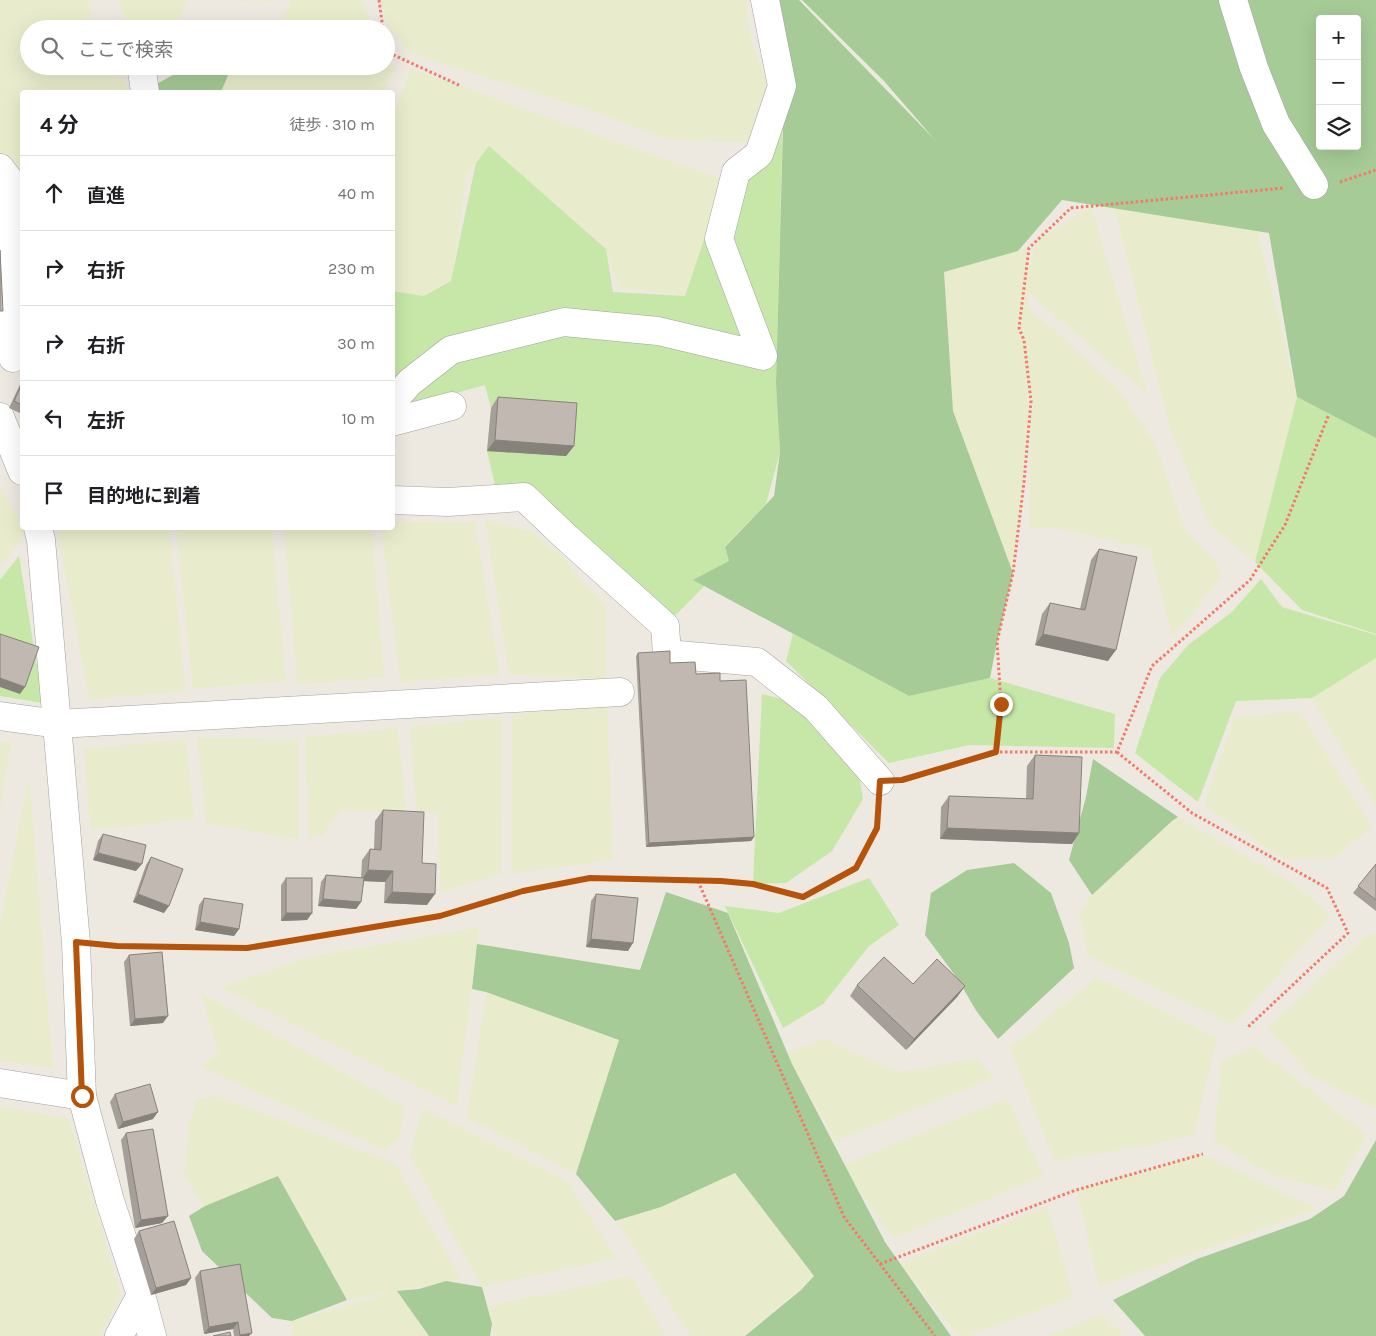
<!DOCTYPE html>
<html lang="ja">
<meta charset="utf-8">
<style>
:root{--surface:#fff;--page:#f2f2f2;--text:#202124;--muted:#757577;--line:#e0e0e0}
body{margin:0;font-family:Karla,"Noto Sans JP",sans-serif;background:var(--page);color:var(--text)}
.controls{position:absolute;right:15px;top:15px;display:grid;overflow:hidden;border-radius:5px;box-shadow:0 5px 20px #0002}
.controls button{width:45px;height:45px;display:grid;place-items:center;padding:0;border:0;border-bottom:1px solid var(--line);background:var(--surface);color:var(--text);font:25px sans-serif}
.stop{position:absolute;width:15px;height:15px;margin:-11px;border:4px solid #b45309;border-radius:50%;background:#fff}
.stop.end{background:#b45309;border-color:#fff;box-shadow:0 1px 5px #0008}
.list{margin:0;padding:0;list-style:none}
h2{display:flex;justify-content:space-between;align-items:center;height:65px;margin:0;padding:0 20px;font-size:21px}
h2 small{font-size:16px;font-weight:400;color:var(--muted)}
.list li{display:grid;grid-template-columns:32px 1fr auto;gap:15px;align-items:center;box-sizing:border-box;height:75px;padding:0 20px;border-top:1px solid var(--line)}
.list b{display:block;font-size:19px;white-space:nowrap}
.list em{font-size:16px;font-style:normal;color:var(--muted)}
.icon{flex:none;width:28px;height:28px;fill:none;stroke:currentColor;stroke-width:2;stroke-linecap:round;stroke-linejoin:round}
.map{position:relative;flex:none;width:1376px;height:1336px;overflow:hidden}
.search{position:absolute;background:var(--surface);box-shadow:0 5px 20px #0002;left:20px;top:20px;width:375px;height:55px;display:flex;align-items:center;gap:12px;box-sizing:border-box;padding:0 18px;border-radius:28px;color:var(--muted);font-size:19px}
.panel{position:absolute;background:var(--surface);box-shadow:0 5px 20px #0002;left:20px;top:90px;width:375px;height:440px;border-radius:5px}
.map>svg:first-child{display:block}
</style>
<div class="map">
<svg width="1376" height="1336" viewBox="0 0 1376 1336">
<rect width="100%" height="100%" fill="#ede9e1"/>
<g fill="#e9eccc">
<path d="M0 0H88L93 29H29V66H114L129 92H22V165L0 168Z"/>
<path d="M119 0H272V1L187 0 176 29H129Z"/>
<path d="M291 0H361L375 29H266L285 16Z"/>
<path d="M380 0H746L751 39 773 101 747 143 665 139 601 114 409 53 387 24Z"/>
<path d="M386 51 395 68 385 92H221L232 66H386Z"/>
<path d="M410 68 724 180 685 296 619 287 606 249 489 146 466 176 452 281 424 296 393 291V119Z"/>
<path d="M1113 204 1257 227 1297 397 1255 562 1210 526 1169 427Z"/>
<path d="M1091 206 1148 396 1029 293 1028 306 1117 388 1156 444 1184 527 1215 561 1223 576 1172 637 1150 549 1059 529 1029 527 1031 401 1029 374 1028 437 1013 573 955 450 944 271 1029 248V270L1038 240Z"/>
<path d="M0 486 26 531 0 569Z"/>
<path d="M485 519 533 532 561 556 606 605V679L509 674Z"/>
<path d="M393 522H475L500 675 400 682 381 528H392Z"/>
<path d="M57 528H169L186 692 89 699Z"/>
<path d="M176 528H272L286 681 193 689Z"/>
<path d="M284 528H372L384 678 297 684Z"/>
<path d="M1376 655V806L1312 698Z"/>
<path d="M607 700 613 860 511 874 512 715Z"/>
<path d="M1299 710 1372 827 1332 859H1283L1204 806 1234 718Z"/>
<path d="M502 717 501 874 440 892 438 814 417 811 409 727Z"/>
<path d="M397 728 407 812 340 811 322 836 309 837 305 737Z"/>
<path d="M197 738 298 739V840L206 823Z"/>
<path d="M186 740 194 819 90 830 84 748Z"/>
<path d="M0 742 11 743 0 812Z"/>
<path d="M29 776 53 1068 0 1061V924Z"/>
<path d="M1178 817 1295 884 1331 916 1233 1025 1088 956 1079 911 1092 895 1172 821Z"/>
<path d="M479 927 457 1107 220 987 309 957Z"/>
<path d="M1376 933V1109L1310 1075 1267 1028 1366 936Z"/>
<path d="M1097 977 1217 1038 1194 1135 1150 1145 1054 1161 1010 1048Z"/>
<path d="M486 992 623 1042 576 1174 467 1118Z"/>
<path d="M201 993 405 1107 399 1139 386 1151 201 1067 218 1052Z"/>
<path d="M825 1039 898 1072 976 1058 994 1078 836 1141 792 1064 782 1054Z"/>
<path d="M1254 1046 1367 1134 1335 1191 1273 1176 1214 1141 1221 1061Z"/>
<path d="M218 1096 395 1163 461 1279 347 1300 278 1176 238 1199 205 1206 184 1176 188 1127 197 1099Z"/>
<path d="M1007 1098 1044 1176 893 1239 842 1165Z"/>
<path d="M0 1106 69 1119 121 1295 100 1336H0Z"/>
<path d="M423 1108 567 1181 617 1258 482 1287 409 1154Z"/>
<path d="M1203 1154 1317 1209 1099 1287 1076 1190Z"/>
<path d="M735 1173 814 1277 744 1336H690L618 1223Z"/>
<path d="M1047 1206 1074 1297 968 1336H958L900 1263Z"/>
<path d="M631 1276 666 1336H494L486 1306Z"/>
<path d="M397 1291 429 1336H292V1321Z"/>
<path d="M1101 1314 1124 1336H1047Z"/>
</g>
<g fill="#c6e7a7">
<path d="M783 114 776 384 780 452 766 504 725 546 729 561 665 626 556 510 495 485 487 451 491 408 485 385 395 410 409 382 393 377 392 291 424 296 451 281 476 163 489 146 606 249 613 292 685 296 724 180Z"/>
<path d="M1297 397 1376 438V634L1302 610 1255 562Z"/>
<path d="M19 556 43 703 0 696V580Z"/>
<path d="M1261 579 1282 607 1376 635V658L1312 698 1236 701 1198 802 1135 753 1160 678 1188 645 1232 612Z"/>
<path d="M793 634 909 696 990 678 1115 714 1114 748 969 745 889 763 786 661Z"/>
<path d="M762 694 816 708 855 750 863 799 832 851 786 883 753 884Z"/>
<path d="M869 878 899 925 869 946 823 1004 783 1028 725 906 779 913Z"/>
</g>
<g fill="#a6cb96" fill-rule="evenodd">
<path d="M763 0H799L935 140 884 81 802 0H1376V438L1297 397 1269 233 1062 200 1018 251 944 272 953 411 1013 573 997 642 990 678 909 696 693 580 729 561 725 547 774 496 780 452 776 384 784 92ZM1320 19H1357V146H1320Z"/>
<path d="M193 66H232L221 92H142L173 75 193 68Z"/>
<path d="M1093 759 1178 817 1172 821 1092 895 1069 860 1086 797Z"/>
<path d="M1014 863 1051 893 1069 943 1074 968 998 1039 977 1012 957 978 925 935 931 893 967 870Z"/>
<path d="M666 892 728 913 792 1064 885 1242 951 1336H745L801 1290 814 1276 735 1173 661 1207 615 1221 576 1174 619 1040 486 992 472 989 477 944 640 970Z"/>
<path d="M1376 1140V1336H1145L1113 1300 1197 1259 1310 1219 1344 1196Z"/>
<path d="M278 1176 347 1300 292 1321 272 1318 202 1251 189 1216 205 1206Z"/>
<path d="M446 1281 482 1287 492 1324 490 1336H429L397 1291 419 1289Z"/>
</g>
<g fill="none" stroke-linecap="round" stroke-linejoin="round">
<defs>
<g id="minor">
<path d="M1233 0 1254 68 1276 124 1314 185"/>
<path d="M143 78 145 92"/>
<path d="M0 168 10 181 13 358"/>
<path d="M392 402 410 382 451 350 564 322 658 331 763 356 719 239 736 172 759 154 782 86 765 0"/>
<path d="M0 417 22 471"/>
<path d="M392 422 452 406"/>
<path d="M392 500 448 502 524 497 566 537 665 626 667 654 757 662 816 708 880 781"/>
<path d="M38 528 41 540 76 943 82 1096 110 1201 141 1295 152 1336"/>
<path d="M0 716 58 724 620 692"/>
<path d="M0 1083 82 1096"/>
<path d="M119 1336 141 1295"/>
</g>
</defs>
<use href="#minor" stroke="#a2a2a2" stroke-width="29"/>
<g stroke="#f67869" stroke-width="3" stroke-dasharray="2.5 2.5" stroke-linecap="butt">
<path d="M379 0 383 29"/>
<path d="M386 49 387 52 461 86"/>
<path d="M1340 182 1376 170"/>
<path d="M995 752H1117L1152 666 1250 580 1285 525 1329 414"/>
<path d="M1117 752 1192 813 1327 888 1348 933 1248 1027"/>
<path d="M906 778 995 752 1001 704 997 642 1013 573 1024 482 1031 401 1024 340 1019 328 1029 248 1071 208 1284 188"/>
<path d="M698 881 844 1217 935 1336"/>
<path d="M104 945 247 948 439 916 523 891 590 878 721 881 753 884 803 897 856 867 877 828 879 806"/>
<path d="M880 1264 1076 1190 1203 1154"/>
</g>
<use href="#minor" stroke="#fff" stroke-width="28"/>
</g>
<g fill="#a69e98">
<path d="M22 380V414L9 408Z"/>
<path d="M498 397 574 446 566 456 487 451 491 408Z"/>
<path d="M1099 549 1108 661 1035 645 1042 614 1050 603 1080 609 1091 560Z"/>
<path d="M638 653 670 663 696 674 720 681 754 837 751 841 646 847 636 656Z"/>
<path d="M1035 755 1079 833 1072 844 940 839 941 807 949 796 1026 799 1027 766Z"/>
<path d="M383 810 422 863 427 905 384 903 385 882 364 881 361 902 356 909 318 906 321 882 326 875 361 878 362 860 370 849H374L375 821Z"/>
<path d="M103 834 136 871 93 860 98 841Z"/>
<path d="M151 857 164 913 133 902 146 865Z"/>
<path d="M1376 864V911L1353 893Z"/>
<path d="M286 878 312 913 307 920 281 921V885Z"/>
<path d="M596 894 628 951 586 947 591 901Z"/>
<path d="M204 898 239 929 234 936 195 930 199 905Z"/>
<path d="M129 955 163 1023 130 1026 124 962Z"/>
<path d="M913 984 965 986 957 997 906 1050 850 996 857 985Z"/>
<path d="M115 1094 153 1119 118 1129 110 1102Z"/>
<path d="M126 1133 162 1223 135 1228 121 1140Z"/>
<path d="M139 1231 191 1278 186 1285 151 1295 134 1239Z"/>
<path d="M200 1271 249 1336H234L233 1329 204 1334 195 1278Z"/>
</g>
<g fill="#87817c">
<path d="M495 440 574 446 566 456 487 451Z"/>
<path d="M1043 634 1116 650 1108 661 1035 645Z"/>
<path d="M0 678 25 687 20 694 0 687Z"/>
<path d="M947 828 1079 833 1072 844 940 839Z"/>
<path d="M754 837 751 841 646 847 649 843Z"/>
<path d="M98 853 142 864 136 871 93 860Z"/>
<path d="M368 870 393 871 385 882 361 881Z"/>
<path d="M392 892 435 894 427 905 384 903Z"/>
<path d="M138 894 169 906 164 913 133 902Z"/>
<path d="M323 899 361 902 356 909 318 906Z"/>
<path d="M286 913H312L307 920 281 921Z"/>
<path d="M200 922 239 929 234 936 195 930Z"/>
<path d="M591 939 633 943 628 951 586 947Z"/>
<path d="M965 986 957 997 906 1050 914 1039Z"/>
<path d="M168 1016 163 1023 130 1026 135 1019Z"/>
<path d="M158 1112 153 1119 118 1129 123 1122Z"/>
<path d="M168 1216 162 1223 135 1228 141 1220Z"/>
<path d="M191 1278 186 1285 151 1295 156 1288Z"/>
<path d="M238 1322 233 1329 204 1334 209 1327Z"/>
<path d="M252 1333 249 1336H239L240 1335Z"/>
</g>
<g fill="#c1b8b1" stroke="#87817c">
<path d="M0 250 3 311H0Z"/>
<path d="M22 384V405L14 401Z"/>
<path d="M498 397 577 403 574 446 495 440Z"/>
<path d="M1099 549 1137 557 1116 650 1043 634 1050 603 1085 610Z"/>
<path d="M0 634 39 647 25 687 0 678Z"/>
<path d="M670 651V663L695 662 696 674 720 673V681L746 680 754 837 649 843 638 653Z"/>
<path d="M1035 755 1082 757 1079 833 947 828 949 796 1033 799Z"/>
<path d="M383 810 424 812 422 863 436 864 435 894 392 892 393 871 368 870 370 849 381 850Z"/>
<path d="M103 834 146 845 142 864 98 853Z"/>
<path d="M151 857 183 869 169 906 138 894Z"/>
<path d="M1376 864V900L1358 886Z"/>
<path d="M326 875 364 878 361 902 323 899Z"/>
<rect x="286" y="878" width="26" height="35"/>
<path d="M596 894 638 898 633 943 591 939Z"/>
<path d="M204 898 243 904 239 929 200 922Z"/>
<path d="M162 952 168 1016 135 1019 129 955Z"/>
<path d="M884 957 913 984 937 959 965 986 914 1039 857 985Z"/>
<path d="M150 1084 158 1112 123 1122 115 1094Z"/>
<path d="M153 1129 168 1216 141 1220 126 1133Z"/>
<path d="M174 1221 191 1278 156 1288 139 1231Z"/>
<path d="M240 1264 252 1333 240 1335 238 1322 209 1327 200 1271Z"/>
<path d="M230 1332 231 1336H213Z"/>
</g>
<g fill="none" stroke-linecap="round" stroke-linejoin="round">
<path stroke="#b45309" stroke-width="6" d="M82 1096 76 942 117 946 247 948 440 916 523 891 590 878 721 881 753 884 803 897 856 868 877 828 880 781 902 780 996 752 1001 704"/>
</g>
</svg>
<div class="controls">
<button>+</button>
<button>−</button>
<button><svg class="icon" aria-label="layers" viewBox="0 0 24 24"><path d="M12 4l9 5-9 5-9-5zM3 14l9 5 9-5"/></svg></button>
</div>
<div class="stop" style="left:82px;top:1096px"></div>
<div class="stop end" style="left:1001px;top:704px"></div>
<div class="search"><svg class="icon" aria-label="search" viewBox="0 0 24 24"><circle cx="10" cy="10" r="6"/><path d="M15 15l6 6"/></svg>ここで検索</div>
<section class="panel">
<h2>4 分<small>徒歩 · 310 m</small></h2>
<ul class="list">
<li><svg class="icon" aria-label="ahead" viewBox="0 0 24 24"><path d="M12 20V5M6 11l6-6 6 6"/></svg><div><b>直進</b></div><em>40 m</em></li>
<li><svg class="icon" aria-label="right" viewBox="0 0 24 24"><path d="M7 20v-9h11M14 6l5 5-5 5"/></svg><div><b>右折</b></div><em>230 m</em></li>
<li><svg class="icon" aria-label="right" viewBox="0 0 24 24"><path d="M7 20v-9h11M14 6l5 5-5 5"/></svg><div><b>右折</b></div><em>30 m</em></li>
<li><svg class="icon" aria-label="left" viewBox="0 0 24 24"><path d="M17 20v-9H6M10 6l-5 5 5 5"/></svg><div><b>左折</b></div><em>10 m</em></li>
<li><svg class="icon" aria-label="arrive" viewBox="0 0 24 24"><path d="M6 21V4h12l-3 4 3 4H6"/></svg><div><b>目的地に到着</b></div></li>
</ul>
</section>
</div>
